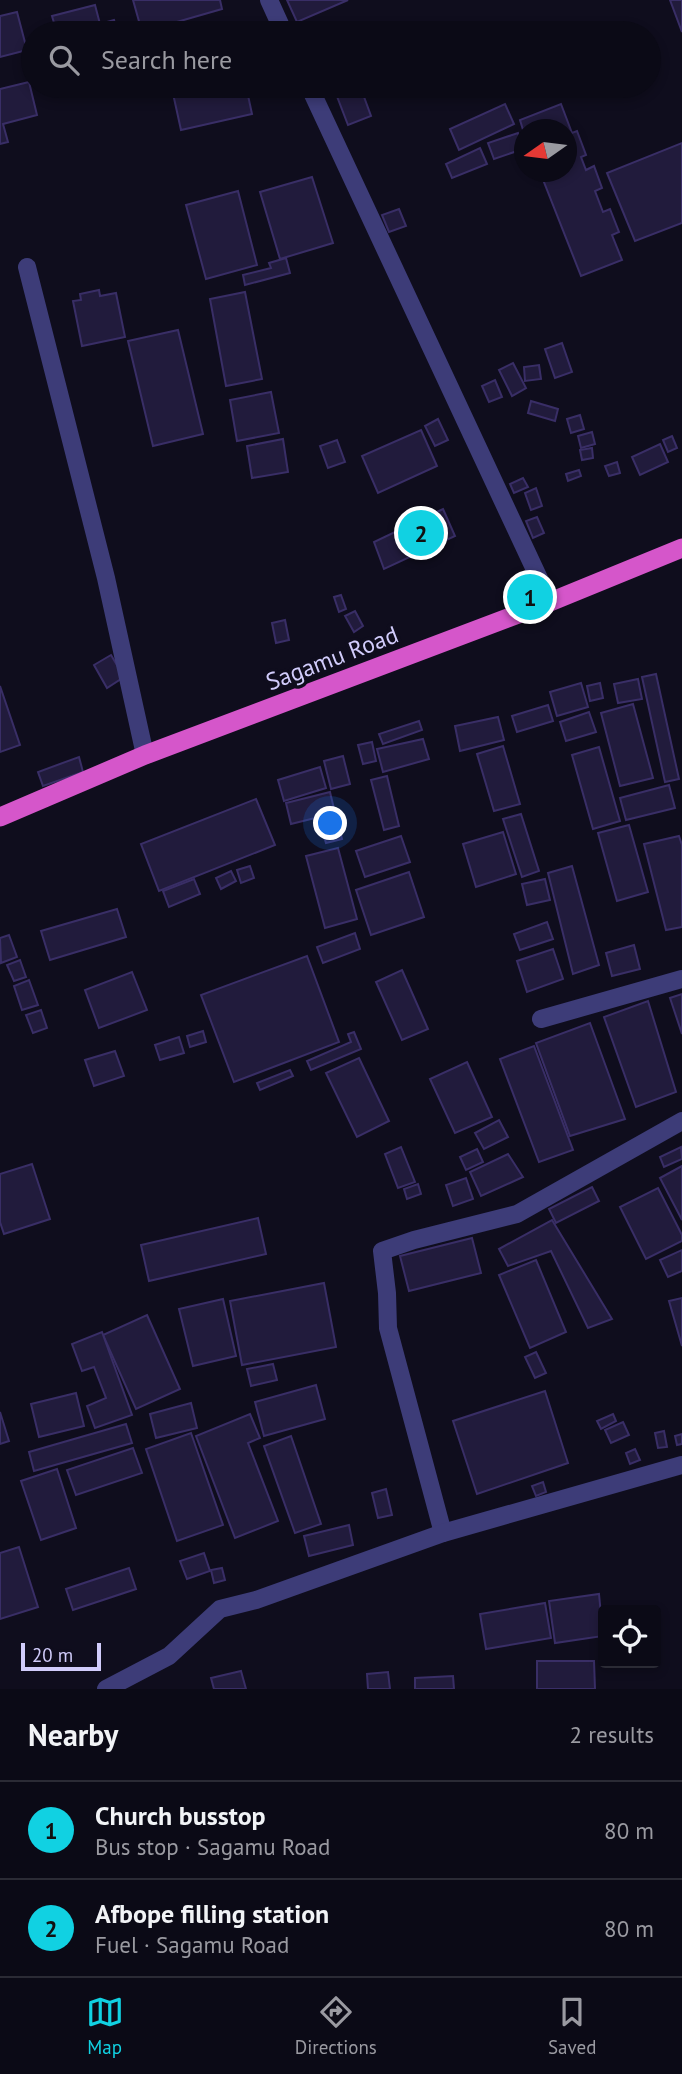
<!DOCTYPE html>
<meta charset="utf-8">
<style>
:root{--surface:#0b0a16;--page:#191823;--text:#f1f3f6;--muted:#9a9aa1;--line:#2b2b35;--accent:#11d1e2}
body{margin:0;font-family:"PT Sans",sans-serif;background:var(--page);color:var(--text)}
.controls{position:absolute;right:21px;bottom:21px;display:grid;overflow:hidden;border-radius:7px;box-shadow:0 4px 10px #0003}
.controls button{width:63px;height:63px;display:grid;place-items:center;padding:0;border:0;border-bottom:2px solid var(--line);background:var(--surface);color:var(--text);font:35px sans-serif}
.compass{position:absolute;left:514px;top:119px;width:63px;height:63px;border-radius:50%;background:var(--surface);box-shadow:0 4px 10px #0003;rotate:256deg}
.scale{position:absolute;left:21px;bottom:18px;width:80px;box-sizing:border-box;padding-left:7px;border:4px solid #d1ccfb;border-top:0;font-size:19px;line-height:24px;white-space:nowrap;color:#d1ccfb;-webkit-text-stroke:5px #0f0d1d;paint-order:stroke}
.you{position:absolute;left:331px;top:824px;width:24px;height:24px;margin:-18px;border:5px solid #fff;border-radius:50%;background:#1a73e8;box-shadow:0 0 0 10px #1a73e833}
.badge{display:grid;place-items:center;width:46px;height:46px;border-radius:50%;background:var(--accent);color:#111;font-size:23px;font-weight:700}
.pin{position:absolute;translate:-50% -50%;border:4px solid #fff;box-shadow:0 2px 7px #0006}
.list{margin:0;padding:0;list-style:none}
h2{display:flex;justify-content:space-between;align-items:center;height:91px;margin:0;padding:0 28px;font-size:30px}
h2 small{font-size:23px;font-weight:400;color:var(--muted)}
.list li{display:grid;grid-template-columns:46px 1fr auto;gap:21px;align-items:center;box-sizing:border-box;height:98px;padding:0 28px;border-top:2px solid var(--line)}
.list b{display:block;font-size:26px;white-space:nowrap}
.list p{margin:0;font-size:23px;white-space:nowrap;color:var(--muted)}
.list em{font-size:23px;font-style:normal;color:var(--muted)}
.icon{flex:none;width:38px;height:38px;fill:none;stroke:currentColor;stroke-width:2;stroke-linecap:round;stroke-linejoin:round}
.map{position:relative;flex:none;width:682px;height:1689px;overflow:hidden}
.search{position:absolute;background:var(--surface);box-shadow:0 4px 10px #0003;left:21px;right:21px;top:21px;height:77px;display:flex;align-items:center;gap:18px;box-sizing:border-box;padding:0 24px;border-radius:38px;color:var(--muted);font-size:26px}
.sheet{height:287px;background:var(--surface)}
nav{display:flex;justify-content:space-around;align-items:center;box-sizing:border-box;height:98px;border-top:2px solid var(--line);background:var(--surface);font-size:19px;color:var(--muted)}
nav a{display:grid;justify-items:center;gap:4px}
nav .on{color:var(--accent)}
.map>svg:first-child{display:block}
</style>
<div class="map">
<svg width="682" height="1689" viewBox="0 0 682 1689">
<rect width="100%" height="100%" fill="#0f0d1d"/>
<g fill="#211b3c" stroke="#392e66" stroke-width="2">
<path d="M133 0H220L222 9 142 32Z"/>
<path d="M287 0H348L297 22Z"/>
<path d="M670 0H682V32Z"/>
<path d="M95 5 100 24 114 20 118 33H57L52 16Z"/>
<path d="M17 12 27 50 0 57V16Z"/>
<path d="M29 82 37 115 3 124 8 142 0 144V89Z"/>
<path d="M185 86H246L252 114 181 130 172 89Z"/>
<path d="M333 86H360L371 116 348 125Z"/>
<path d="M505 104 514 124 459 150 450 129Z"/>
<path d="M561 104 572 133 577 131 586 155 581 157 586 170 594 166 602 188 595 191 603 212 610 209 619 232 612 235 622 260 581 276 540 172H566V130H524V133L520 120Z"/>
<path d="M518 133 523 149 494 159 488 143Z"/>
<path d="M682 143V223L635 241 607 173Z"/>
<path d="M480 148 487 164 452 178 446 164Z"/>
<path d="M312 177 333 243 280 259 260 192Z"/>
<path d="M238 191 257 265 206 279 186 205Z"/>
<path d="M399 209 406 226 389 232 382 215Z"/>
<path d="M286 258 290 273 245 285 243 275 271 268 269 263Z"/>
<path d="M99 290 100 296 116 293 125 337 82 346 73 301 81 300 80 294Z"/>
<path d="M245 292 262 379 226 386 210 299Z"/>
<path d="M178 330 203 434 153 446 128 341Z"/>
<path d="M562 343 572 372 555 378 545 349Z"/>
<path d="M513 363 526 388 512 396 499 370Z"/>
<path d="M539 365 541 379 525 381 524 367Z"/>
<path d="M495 380 502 397 489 402 482 386Z"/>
<path d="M271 392 279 433 237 441 230 400Z"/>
<path d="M531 401 558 409 555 421 528 413Z"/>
<path d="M580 415 584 429 571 433 567 419Z"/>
<path d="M438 419 448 440 435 446 425 426Z"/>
<path d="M421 430 437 466 378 493 362 456Z"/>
<path d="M592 432 595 444 581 448 578 436Z"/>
<path d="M672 436 677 448 668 452 663 440Z"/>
<path d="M283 439 288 472 252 478 247 446Z"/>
<path d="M337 440 345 462 328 468 320 446Z"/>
<path d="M660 444 668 462 640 475 632 457Z"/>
<path d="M592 448 593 458 582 460 580 450Z"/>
<path d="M617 462 620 473 609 476 605 466Z"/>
<path d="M579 470 581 476 568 481 566 474Z"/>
<path d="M523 478 528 487 514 493 510 484Z"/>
<path d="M536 488 542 506 531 510 525 493Z"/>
<path d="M443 509 455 536 384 569 374 542Z"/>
<path d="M537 517 544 533 533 538 526 521Z"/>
<path d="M341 595 346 609 339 612 334 597Z"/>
<path d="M355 611 363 626 354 632 345 616Z"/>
<path d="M285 620 289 640 276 643 272 623Z"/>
<path d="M111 655 124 677 107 688 94 665Z"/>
<path d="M656 674 679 779 665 782 642 677Z"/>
<path d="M638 679 642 699 618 703 614 684Z"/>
<path d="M581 683 588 707 557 716 550 692Z"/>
<path d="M600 683 603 698 590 701 587 686Z"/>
<path d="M0 686 20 745 0 752Z"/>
<path d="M633 704 653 778 620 786 601 713Z"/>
<path d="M548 705 553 721 517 732 512 716Z"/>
<path d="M589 712 596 732 566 741 560 722Z"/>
<path d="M498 717 504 740 460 751 455 726Z"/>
<path d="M419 721 422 730 383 744 379 734Z"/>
<path d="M423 739 429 759 383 772 377 749Z"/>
<path d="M372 742 376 761 363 764 358 745Z"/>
<path d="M503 746 520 804 494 811 477 754Z"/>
<path d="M599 747 620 821 593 829 572 755Z"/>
<path d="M343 756 350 784 331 789 324 761Z"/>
<path d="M79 757 83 772 43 786 38 772Z"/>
<path d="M320 767 326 788 284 801 278 780Z"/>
<path d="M387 776 399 826 384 830 371 780Z"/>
<path d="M669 785 675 808 626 820 620 798Z"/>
<path d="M330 792 335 813 291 824 286 803Z"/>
<path d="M256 799 275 845 159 891 141 844Z"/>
<path d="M521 814 539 871 522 877 503 819Z"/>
<path d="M338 823 342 839 326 843 321 826Z"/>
<path d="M629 825 648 892 617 901 598 833Z"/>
<path d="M503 832 516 874 476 887 463 844Z"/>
<path d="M401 836 410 862 365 877 356 851Z"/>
<path d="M679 836 682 845V927L666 930 644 844Z"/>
<path d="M338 848 357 919 325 928 306 856Z"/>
<path d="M250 866 254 878 241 883 237 870Z"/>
<path d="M572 866 599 965 573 974 548 873Z"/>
<path d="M231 871 236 881 221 889 216 878Z"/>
<path d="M409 872 424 917 371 935 356 890Z"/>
<path d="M194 879 200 894 169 907 163 891Z"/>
<path d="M545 879 550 900 527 905 522 884Z"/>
<path d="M117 909 126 937 50 960 41 931Z"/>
<path d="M547 922 553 939 520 950 514 934Z"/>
<path d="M355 933 360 949 323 963 317 947Z"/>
<path d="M9 935 17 957 1 963 0 938Z"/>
<path d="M634 945 640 969 612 976 606 953Z"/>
<path d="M553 949 563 979 527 992 517 961Z"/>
<path d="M307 956 339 1042 234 1082 201 995Z"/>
<path d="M20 960 26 977 14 981 7 965Z"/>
<path d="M402 970 428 1029 402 1040 376 982Z"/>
<path d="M132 972 147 1010 99 1028 85 990Z"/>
<path d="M29 980 38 1005 22 1010 14 986Z"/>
<path d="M682 994V1034L670 998Z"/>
<path d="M648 1001 676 1092 636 1107 604 1017Z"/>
<path d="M41 1010 47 1028 33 1033 26 1015Z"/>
<path d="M590 1023 625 1119 570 1136 536 1043Z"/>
<path d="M203 1031 206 1042 190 1047 187 1036Z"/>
<path d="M354 1032 361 1049 311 1070 307 1061 351 1042 348 1034Z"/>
<path d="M179 1037 184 1053 160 1060 155 1045Z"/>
<path d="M534 1046 573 1150 539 1162 500 1059Z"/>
<path d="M115 1051 124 1076 94 1086 85 1060Z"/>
<path d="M359 1058 389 1121 357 1137 326 1073Z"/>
<path d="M467 1062 492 1117 455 1133 430 1079Z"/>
<path d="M290 1070 293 1076 260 1090 257 1083Z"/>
<path d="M499 1120 508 1137 484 1149 475 1133Z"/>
<path d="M401 1147 415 1182 398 1188 385 1154Z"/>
<path d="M681 1147 682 1159 664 1167 660 1157Z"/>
<path d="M477 1149 483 1162 466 1170 460 1157Z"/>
<path d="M508 1154 523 1177 481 1196 470 1172Z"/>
<path d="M32 1164 50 1219 4 1234 0 1222V1174Z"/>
<path d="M682 1166V1220L660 1178Z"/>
<path d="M466 1178 473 1199 453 1206 446 1185Z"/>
<path d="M418 1184 421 1194 407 1199 404 1189Z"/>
<path d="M592 1187 599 1201 556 1223 549 1209Z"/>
<path d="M658 1188 682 1235V1241L646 1259 620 1207Z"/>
<path d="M258 1218 266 1254 149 1281 141 1245Z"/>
<path d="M552 1220 612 1319 588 1328 551 1251 508 1266 499 1249Z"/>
<path d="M472 1238 481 1273 409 1291 400 1256Z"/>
<path d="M682 1250V1271L668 1277 660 1260Z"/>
<path d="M536 1260 566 1332 530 1348 499 1275Z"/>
<path d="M324 1283 336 1347 242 1365 230 1301Z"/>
<path d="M682 1298V1346L669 1301Z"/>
<path d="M223 1299 236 1356 193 1366 179 1309Z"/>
<path d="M147 1315 180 1389 136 1409 103 1335Z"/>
<path d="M102 1332 132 1415 95 1428 87 1406 106 1398 94 1367 82 1371 72 1344Z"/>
<path d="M536 1352 546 1373 535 1378 525 1357Z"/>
<path d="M273 1364 277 1380 251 1386 247 1369Z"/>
<path d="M316 1385 325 1419 264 1436 255 1402Z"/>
<path d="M545 1391 568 1463 477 1494 453 1421Z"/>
<path d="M76 1393 84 1426 39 1437 31 1404Z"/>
<path d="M191 1403 197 1428 156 1438 150 1414Z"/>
<path d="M0 1412 9 1441 0 1444Z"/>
<path d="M250 1414 260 1438 248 1443 278 1521 235 1538 196 1436Z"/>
<path d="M613 1414 616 1421 601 1429 597 1421Z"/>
<path d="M623 1422 629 1435 611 1443 605 1430Z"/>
<path d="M126 1424 132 1443 34 1471 29 1452Z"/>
<path d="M664 1431 667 1447 658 1448 655 1433Z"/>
<path d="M191 1433 223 1525 177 1541 146 1449Z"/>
<path d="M682 1434V1444L677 1445 675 1436Z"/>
<path d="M291 1436 321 1524 295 1533 264 1446Z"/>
<path d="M133 1448 142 1473 76 1495 67 1470Z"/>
<path d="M635 1449 640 1460 630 1464 626 1453Z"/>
<path d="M57 1469 76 1528 41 1540 21 1481Z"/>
<path d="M543 1482 546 1492 536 1496 532 1486Z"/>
<path d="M386 1489 392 1515 378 1518 372 1493Z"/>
<path d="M349 1525 353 1545 309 1556 304 1536Z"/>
<path d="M19 1547 38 1607 0 1619V1553Z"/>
<path d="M204 1553 210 1571 187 1579 180 1561Z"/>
<path d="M129 1568 136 1589 73 1610 66 1589Z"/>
<path d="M222 1568 225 1580 214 1583 211 1570Z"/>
<path d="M599 1594 603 1636 555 1643 549 1601Z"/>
<path d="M545 1603 551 1638 486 1649 480 1614Z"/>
<path d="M537 1661H594L595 1689H537Z"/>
<path d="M241 1671 246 1689H214L211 1678Z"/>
<path d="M388 1672 390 1689H368L367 1674Z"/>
<path d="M453 1676 454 1689H415V1678Z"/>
</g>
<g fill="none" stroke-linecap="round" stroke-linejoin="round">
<g stroke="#3d3c78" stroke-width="18">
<path d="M269 0 284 33"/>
<path d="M309 86 550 602"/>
<path d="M27 267 106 578 145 755"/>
<path d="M541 1019 682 979"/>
<path d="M443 1533 388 1328 387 1293 382 1251 414 1240 517 1214 682 1121"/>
<path d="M106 1689 169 1656 220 1609 256 1600 443 1533 682 1465"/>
</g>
<path stroke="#d556ca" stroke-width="19" d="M0 817 145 755 550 602 682 548"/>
</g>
<g text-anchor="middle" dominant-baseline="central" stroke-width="7" stroke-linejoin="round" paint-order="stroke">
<g font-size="24" fill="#d1ccfb" stroke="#0f0d1d">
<text transform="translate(332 658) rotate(-21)">Sagamu Road</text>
</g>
</g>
</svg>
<div class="controls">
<button><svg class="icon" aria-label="locate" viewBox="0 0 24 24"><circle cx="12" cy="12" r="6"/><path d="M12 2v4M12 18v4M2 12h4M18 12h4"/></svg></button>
</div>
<svg class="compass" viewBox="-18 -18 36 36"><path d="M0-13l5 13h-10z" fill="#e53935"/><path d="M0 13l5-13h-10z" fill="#9a9aa1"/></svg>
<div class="scale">20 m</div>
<div class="you"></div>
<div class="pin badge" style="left:530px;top:597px">1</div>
<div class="pin badge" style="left:421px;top:533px">2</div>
<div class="search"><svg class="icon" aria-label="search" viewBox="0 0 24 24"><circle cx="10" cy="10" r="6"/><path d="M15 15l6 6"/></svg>Search here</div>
</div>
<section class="sheet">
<h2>Nearby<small>2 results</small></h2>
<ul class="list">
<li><span class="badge">1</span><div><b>Church busstop</b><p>Bus stop · Sagamu Road</p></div><em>80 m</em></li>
<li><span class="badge">2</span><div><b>Afbope filling station</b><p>Fuel · Sagamu Road</p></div><em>80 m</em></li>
</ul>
</section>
<nav>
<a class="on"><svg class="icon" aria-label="map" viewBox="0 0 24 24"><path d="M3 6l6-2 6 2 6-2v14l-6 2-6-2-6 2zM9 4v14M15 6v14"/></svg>Map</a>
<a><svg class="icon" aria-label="directions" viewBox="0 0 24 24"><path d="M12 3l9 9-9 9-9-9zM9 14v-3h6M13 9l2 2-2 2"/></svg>Directions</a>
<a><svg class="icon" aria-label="saved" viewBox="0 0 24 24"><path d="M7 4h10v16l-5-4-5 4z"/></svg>Saved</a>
</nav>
